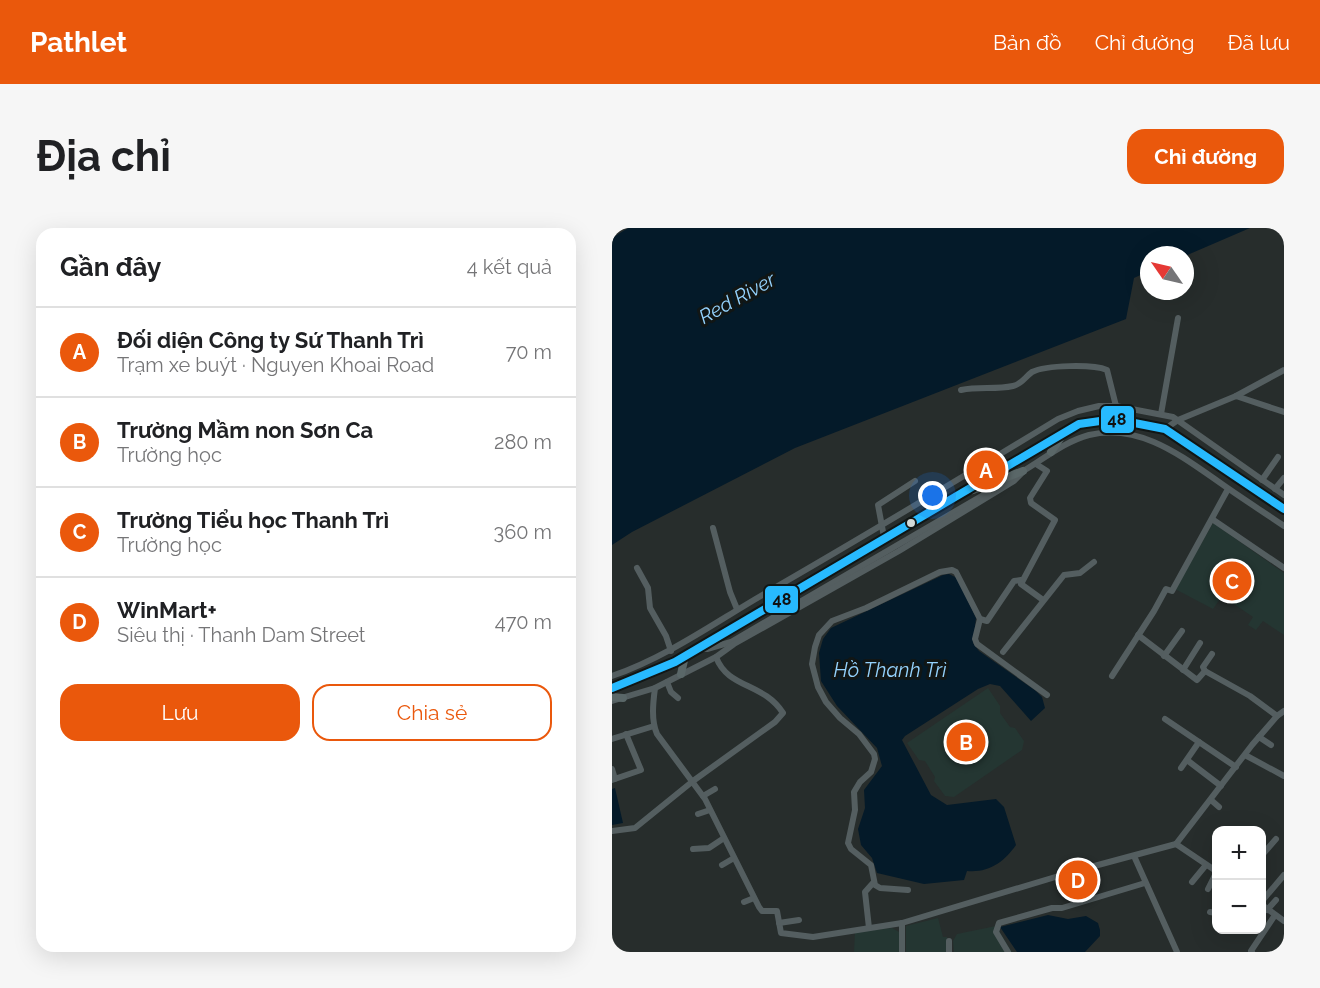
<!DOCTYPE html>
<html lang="vi">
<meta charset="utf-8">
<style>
:root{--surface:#fff;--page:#f6f6f6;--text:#202124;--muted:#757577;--line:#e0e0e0;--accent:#ea580c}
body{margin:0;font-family:Raleway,sans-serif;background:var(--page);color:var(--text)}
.controls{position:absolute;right:18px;bottom:18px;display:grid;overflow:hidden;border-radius:12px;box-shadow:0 6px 24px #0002}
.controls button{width:54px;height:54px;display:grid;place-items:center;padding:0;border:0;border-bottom:2px solid var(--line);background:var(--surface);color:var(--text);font:30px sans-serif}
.compass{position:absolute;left:528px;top:18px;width:54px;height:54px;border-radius:50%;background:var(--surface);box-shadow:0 6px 24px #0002;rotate:304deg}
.you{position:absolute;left:321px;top:268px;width:21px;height:21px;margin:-15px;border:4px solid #fff;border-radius:50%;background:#1a73e8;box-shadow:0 0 0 9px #1a73e833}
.badge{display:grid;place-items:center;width:39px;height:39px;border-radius:50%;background:var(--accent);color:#fff;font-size:20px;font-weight:700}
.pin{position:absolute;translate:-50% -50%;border:3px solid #fff;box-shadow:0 2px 6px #0006}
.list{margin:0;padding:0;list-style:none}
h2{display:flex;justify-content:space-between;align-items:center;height:78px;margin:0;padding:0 24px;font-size:26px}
h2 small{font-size:20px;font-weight:400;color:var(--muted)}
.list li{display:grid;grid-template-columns:39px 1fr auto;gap:18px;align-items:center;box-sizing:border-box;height:90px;padding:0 24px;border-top:2px solid var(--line)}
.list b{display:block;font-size:22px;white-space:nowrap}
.list p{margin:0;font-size:20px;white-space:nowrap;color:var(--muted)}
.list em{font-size:20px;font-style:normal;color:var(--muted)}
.actions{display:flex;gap:12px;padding:18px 24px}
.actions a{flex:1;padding:14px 0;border:2px solid var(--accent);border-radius:18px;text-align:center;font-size:21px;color:var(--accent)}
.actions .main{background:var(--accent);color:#fff}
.map{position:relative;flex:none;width:672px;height:724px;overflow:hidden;border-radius:18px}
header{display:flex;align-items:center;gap:36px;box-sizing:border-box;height:84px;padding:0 30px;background:var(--accent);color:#fff}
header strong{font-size:28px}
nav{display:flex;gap:33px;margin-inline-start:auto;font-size:21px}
.intro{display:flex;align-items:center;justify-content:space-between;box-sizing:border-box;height:144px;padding:0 36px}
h1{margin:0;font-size:42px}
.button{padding:15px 27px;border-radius:18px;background:var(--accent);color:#fff;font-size:21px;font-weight:700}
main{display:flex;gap:36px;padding:0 36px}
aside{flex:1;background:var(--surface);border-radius:18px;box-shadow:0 6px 24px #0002}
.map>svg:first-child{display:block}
</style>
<header>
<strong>Pathlet</strong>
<nav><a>Bản đồ</a><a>Chỉ đường</a><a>Đã lưu</a></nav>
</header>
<div class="intro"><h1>Địa chỉ</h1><a class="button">Chỉ đường</a></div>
<main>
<aside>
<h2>Gần đây<small>4 kết quả</small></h2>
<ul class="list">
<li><span class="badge">A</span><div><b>Đối diện Công ty Sứ Thanh Trì</b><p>Trạm xe buýt · Nguyen Khoai Road</p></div><em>70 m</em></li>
<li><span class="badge">B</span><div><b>Trường Mầm non Sơn Ca</b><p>Trường học</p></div><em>280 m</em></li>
<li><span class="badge">C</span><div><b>Trường Tiểu học Thanh Trì</b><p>Trường học</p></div><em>360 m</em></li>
<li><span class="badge">D</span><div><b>WinMart+</b><p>Siêu thị · Thanh Dam Street</p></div><em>470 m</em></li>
</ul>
<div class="actions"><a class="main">Lưu</a><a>Chia sẻ</a></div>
</aside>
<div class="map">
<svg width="672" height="724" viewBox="0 0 672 724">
<rect width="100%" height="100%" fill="#272d2c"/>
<g fill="#243632">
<path d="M601 295 672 345V407L651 393 644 402 636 397 641 389 610 368 601 381 563 361Z"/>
<path d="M376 460 388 478V485L398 499 403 500 412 513 410 522 342 569 333 568 322 553 323 549 313 533 307 532 295 515Z"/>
<path d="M326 690 331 709H335V724H294V698Z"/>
<path d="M384 698 400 724H342L341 713 345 706Z"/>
<path d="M280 700 287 704V724H242L243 704Z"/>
</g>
<g fill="#041a29">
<path d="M16 0H638L573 28 537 27V43L522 50 514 91 183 220 20 304 0 317V10Z"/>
<path d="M337 346 345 350 364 390 361 415 367 423 424 463 430 469 433 480 419 493 388 458 378 456 366 461 293 508 290 512 319 567 335 577 384 571 392 579 404 617C392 634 377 645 355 643L352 652 312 656 265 645 260 630 249 617 246 601 253 580 252 562 270 538 265 520 225 478 209 453 207 425 211 411 219 400 331 347Z"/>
<path d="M3 560 11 595 0 597V561Z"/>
<path d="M436 687 456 691 474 688 486 695 488 702V708L473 724H405L388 699Z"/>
</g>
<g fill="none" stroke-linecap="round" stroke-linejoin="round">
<g stroke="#545e60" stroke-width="6">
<path d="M349 162C367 158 383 162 401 158 410 156 413 149 420 144 434 137 481 136 495 142L504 178 502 191"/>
<path d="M624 168 672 142"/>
<path d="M549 186 566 90"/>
<path d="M553 201 566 192 624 168 672 184"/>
<path d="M424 236 435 243 418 270 419 275 443 292 409 356 431 372"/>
<path d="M408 245C431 232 451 214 477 207 527 195 568 227 607 254 628 269 650 283 672 298"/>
<path d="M650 252 666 229"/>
<path d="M663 261 672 250"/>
<path d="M600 291 672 340"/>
<path d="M101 300 118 364 125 381"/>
<path d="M272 309 266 277 303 253"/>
<path d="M25 340 36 360 38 380 54 408 59 423"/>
<path d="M368 391 375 393 402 353 409 352"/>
<path d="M526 407 585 452 593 443"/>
<path d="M86 420 95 421 119 414 397 252"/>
<path d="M391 424 452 347 468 345 482 334"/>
<path d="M600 426 591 439 593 443 638 468 665 488"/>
<path d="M552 428 570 403"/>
<path d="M571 442 588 415"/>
<path d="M0 448C55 429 102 395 152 366 251 309 349 250 446 191L466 183 487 178H504L561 189 672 267"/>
<path d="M500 448 542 383 554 361 560 363 616 261"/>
<path d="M55 454 59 464 66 470"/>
<path d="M43 460C41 475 39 492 45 506L93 571 147 679 150 683H165L169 705 201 709 290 695 460 644 564 616 640 517 665 488 672 483"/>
<path d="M0 473 43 460 104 429 122 416 287 323 402 253 411 244"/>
<path d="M553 491 624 539"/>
<path d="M647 509 659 517"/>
<path d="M0 511 42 498"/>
<path d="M633 527 672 548"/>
<path d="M575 532 609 558"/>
<path d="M569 540 587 514"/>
<path d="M0 541 3 551"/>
<path d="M0 552 29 542 14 506"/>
<path d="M91 568 103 561"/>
<path d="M599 572 607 579"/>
<path d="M86 586 98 582"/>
<path d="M0 603 23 600 81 553 163 494 171 485C151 454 116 461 104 429"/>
<path d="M564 616 604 643"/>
<path d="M81 621 97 620 112 610"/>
<path d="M650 627 664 611"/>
<path d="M522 628 565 724"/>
<path d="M110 637 122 630"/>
<path d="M580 654 594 637"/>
<path d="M596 661 604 645"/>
<path d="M296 662 268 660 263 657 259 637 239 621 236 615 243 582 242 564 248 554 259 544 263 531 262 526 247 506 228 490 214 474 206 459 200 436 203 419 207 407 220 393 254 380 328 344 340 342 344 344 368 391 363 411 365 416 435 467"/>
<path d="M650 673 672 647"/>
<path d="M132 674 142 670"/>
<path d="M650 677 672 693"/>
<path d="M655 682 664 672"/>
<path d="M598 684 604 685"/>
<path d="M167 695 187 692"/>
<path d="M290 695V724"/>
<path d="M257 700 253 664 261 655"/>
<path d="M337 713V724"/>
<path d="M396 724 384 704 387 695 440 680H450L533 655"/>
<path d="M640 724 639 723 663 687"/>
</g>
<g stroke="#5a6768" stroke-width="8">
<path d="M439 224 453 203"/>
<path d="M361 262 411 243"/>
<path d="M69 446 73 428"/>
<path d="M0 460 63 434 454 202 467 196 502 191 553 201 672 281"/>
<path d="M0 469 11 470"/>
</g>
<defs>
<path id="bus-1" d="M0 460 63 434 467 196 502 191 553 201 672 281"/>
</defs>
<use href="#bus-1" stroke="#111615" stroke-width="12"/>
<use href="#bus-1" stroke="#27baff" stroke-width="8"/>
</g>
<circle fill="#d2d9d7" stroke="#111615" stroke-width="2" cx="299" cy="295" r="5"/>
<g text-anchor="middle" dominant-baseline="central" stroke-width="6" stroke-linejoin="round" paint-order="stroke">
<g font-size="20" font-style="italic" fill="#94d2fd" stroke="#111615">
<text transform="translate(125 70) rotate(-29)">Red River</text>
<text x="278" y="442">Hồ Thanh Trì</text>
</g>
</g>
<g stroke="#111615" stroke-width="2">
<rect x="488" y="177" width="35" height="29" rx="6" fill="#27baff"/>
<rect x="152" y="357" width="35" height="29" rx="6" fill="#27baff"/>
</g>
<g font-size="16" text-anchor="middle" font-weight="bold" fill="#111">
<text x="505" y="197">48</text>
<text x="170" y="377">48</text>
</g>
</svg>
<div class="controls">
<button>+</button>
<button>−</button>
</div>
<svg class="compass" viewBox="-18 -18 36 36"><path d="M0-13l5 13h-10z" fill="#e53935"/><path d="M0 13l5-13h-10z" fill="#757577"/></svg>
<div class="you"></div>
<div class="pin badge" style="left:374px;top:242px">A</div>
<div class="pin badge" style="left:354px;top:514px">B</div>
<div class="pin badge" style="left:620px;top:353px">C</div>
<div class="pin badge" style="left:466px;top:652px">D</div>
</div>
</main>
